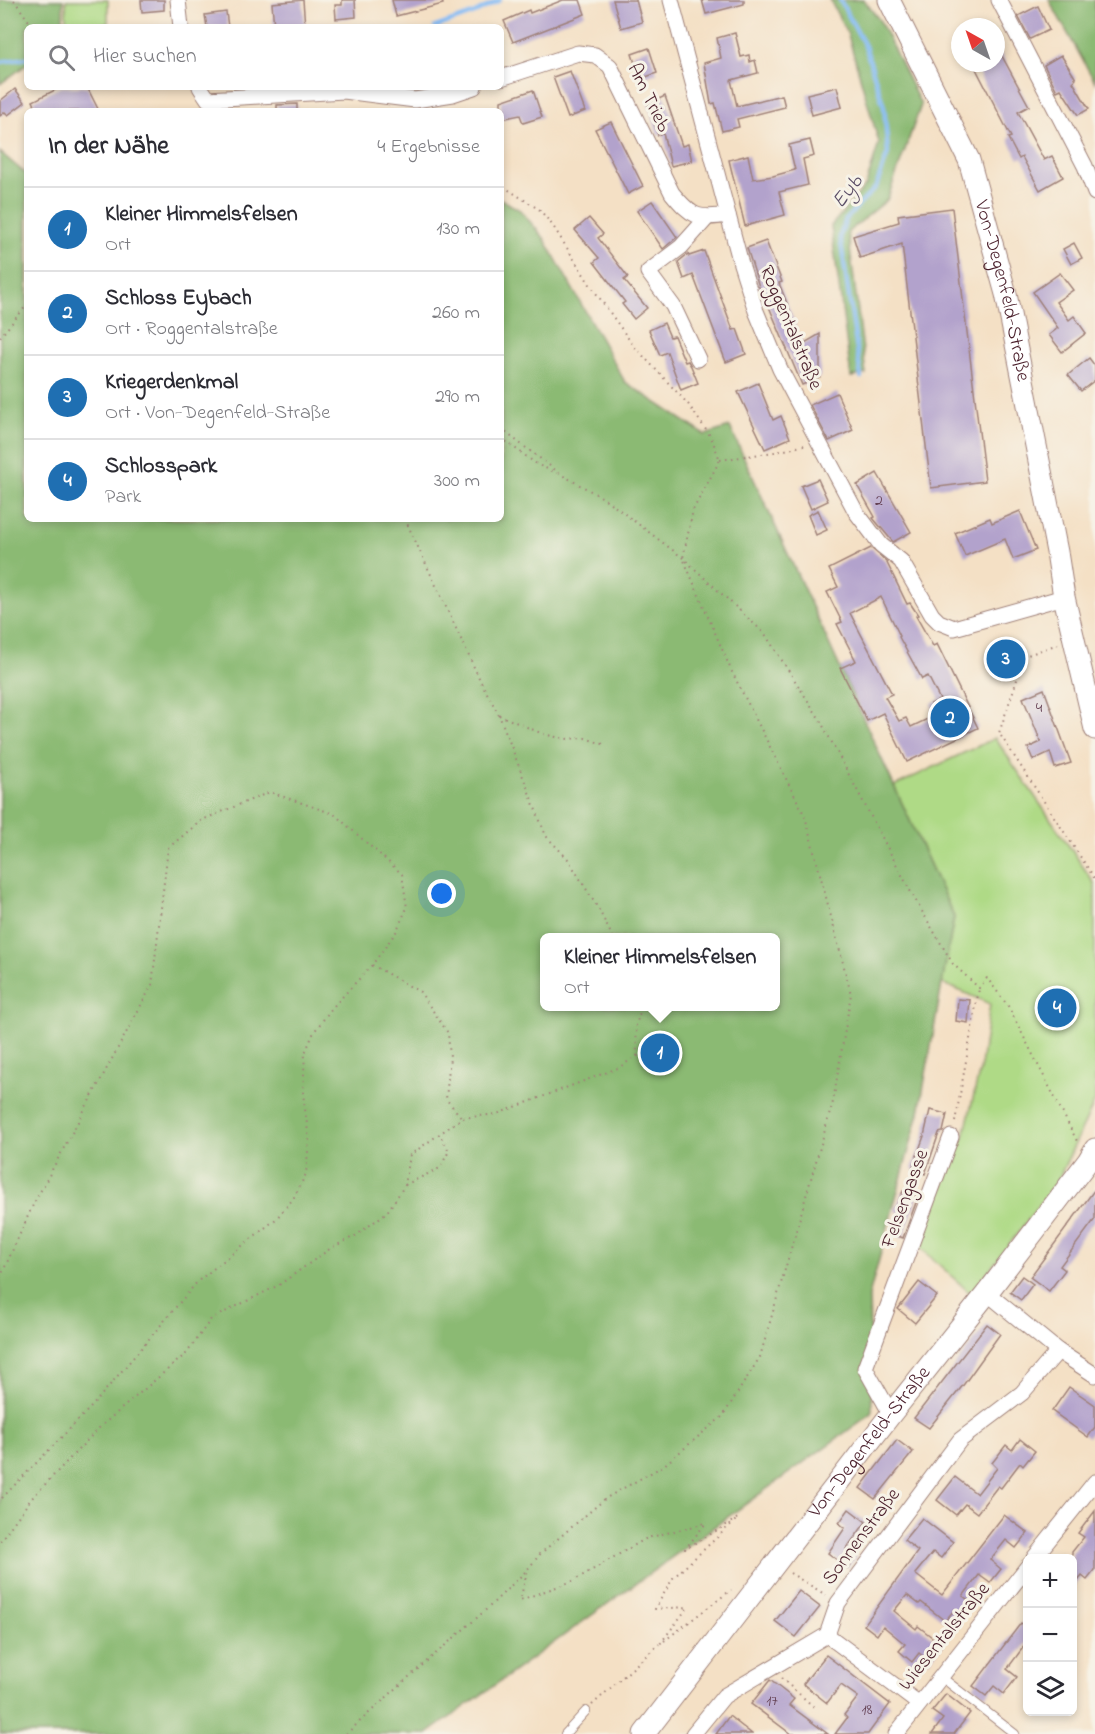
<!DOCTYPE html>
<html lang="de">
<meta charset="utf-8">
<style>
:root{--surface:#fff;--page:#f7f7f7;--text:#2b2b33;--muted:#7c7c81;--line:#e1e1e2;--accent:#1f6fb2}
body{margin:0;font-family:"Indie Flower",sans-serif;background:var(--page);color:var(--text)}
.controls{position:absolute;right:18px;bottom:18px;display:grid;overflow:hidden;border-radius:9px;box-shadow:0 3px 9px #0003}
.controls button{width:54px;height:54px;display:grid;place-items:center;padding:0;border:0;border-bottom:2px solid var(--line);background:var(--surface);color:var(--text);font:30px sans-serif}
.compass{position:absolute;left:951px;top:18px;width:54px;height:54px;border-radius:50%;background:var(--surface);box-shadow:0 3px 9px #0003;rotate:320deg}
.you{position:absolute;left:442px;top:894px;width:21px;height:21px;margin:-15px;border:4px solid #fff;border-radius:50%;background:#1a73e8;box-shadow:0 0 0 9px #1a73e833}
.badge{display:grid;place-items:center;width:39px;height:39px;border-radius:50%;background:var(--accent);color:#fff;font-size:20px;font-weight:700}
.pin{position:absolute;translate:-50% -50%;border:3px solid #fff;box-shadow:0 2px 6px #0006}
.popup{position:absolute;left:540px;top:933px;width:240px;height:78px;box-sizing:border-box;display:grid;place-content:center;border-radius:9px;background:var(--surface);filter:drop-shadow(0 2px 4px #0005);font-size:20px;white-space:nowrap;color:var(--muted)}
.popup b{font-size:22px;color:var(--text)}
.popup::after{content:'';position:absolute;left:50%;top:100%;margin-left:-12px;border:12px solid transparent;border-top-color:var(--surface)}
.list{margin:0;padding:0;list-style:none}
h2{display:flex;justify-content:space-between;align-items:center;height:78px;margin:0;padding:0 24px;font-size:26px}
h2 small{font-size:20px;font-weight:400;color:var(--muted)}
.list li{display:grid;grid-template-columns:39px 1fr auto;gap:18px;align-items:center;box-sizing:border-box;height:84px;padding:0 24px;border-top:2px solid var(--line)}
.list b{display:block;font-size:22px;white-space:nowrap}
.list p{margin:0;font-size:20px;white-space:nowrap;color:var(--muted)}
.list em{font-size:20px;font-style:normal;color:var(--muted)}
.icon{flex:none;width:33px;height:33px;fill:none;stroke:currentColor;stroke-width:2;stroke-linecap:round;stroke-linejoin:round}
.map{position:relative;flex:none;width:1095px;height:1734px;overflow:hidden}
.search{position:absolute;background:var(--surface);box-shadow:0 3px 9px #0003;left:24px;top:24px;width:480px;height:66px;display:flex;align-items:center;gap:15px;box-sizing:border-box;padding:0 21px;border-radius:9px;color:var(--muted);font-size:22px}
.panel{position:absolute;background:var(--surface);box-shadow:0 3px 9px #0003;left:24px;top:108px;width:480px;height:414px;border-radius:9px}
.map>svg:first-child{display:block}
</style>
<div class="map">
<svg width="1095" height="1734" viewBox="0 0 1095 1734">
<rect width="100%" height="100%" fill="#f7f3e8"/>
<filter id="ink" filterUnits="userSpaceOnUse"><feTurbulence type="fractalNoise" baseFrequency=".0167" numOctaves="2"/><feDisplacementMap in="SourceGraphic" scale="12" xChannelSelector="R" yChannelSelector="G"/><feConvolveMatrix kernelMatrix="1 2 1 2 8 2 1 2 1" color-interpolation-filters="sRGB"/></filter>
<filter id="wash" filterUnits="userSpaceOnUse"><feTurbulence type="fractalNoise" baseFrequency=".008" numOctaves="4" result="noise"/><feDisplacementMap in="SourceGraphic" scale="24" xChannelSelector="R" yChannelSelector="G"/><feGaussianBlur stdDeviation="1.35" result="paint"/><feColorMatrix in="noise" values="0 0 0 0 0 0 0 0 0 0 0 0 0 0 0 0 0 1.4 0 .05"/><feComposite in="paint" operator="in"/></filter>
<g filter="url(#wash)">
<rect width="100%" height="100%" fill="#f4e0c5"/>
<g fill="#afda86" stroke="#7c7c58" stroke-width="1.5">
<rect x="66" y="0" width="42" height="24"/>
<path d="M995 738 1095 884V1101L1057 1182 971 1294 921 1248 935 1205 964 1136 981 1065 990 1004 942 983 954 917 894 786Z"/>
</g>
<g fill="#8bba73" stroke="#6a6c4f" stroke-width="1.5" fill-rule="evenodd">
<path d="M0 0H63V27H27V64L0 84Z"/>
<path d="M830 0H864L880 21 921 105 887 200 848 232 866 374 851 377 831 226 866 185 879 143 848 35Z"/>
<path d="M1049 0H1095V82Z"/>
<path d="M0 152 27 175V519H501V199L520 210 544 238 625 382 705 435 730 427 954 917 919 1113 869 1296 872 1413 427 1734H0ZM544 938H776V1006H544Z"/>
</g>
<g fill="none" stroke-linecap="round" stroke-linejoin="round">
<g stroke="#84bbf4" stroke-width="4.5">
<path d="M840 0 865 46 884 107 888 153 876 187 846 219 840 236 861 377"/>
<path d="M435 27 475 13 500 0"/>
<path d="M0 62 27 58"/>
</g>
</g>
<g id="blocks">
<g fill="#b2a2cc" fill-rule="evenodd">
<path d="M141 0H164V10L142 12Z"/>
<path d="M303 0 305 26 274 27 272 3Z"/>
<path d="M342 0H355L356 17 336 19 335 5H342Z"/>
<path d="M392 0H442L443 4 396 16Z"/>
<path d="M563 0H580L585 14 513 42 504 21 529 10 530 13Z"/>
<path d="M613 0H636L642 22 621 28Z"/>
<path d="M702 0H744V4L706 14Z"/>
<path d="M1038 6 1049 30 1030 39 1018 16Z"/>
<path d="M226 12 228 27H207L205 15Z"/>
<path d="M735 33 741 57 749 55 750 62 755 60 758 73 731 80 737 106 782 95 785 107 737 119 739 127 722 131 715 103 711 104 704 63 721 58 717 38Z"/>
<path d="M996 45 1029 106 1018 112 1044 160 1052 156 1063 177 1040 190 1022 157 1019 159 1008 138 1011 137 973 63H996Z"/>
<path d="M649 48 657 73 640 79 632 54Z"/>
<path d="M1061 55 1076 79 1073 82 1089 109 1078 115 1061 89 1057 91 1044 65Z"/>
<path d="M570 71 585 111 568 118 553 77Z"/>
<path d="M61 87H87L99 111H38L33 101Z"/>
<path d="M837 87 842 107 812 115 807 94Z"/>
<path d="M15 89 25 102 8 115 5 112 0 116V101Z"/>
<path d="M533 90 542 117 523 123 520 115 501 119V101Z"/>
<path d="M665 96 682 146 688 144 692 161 671 166 663 133 658 135 648 104Z"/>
<path d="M297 104V111H277V105Z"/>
<path d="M611 122 643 186 628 194 595 129Z"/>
<path d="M810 140 814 156 803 159 808 185 779 192 785 215 745 226 729 160 748 155 753 179 773 176 795 170 789 145Z"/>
<path d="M652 201 677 237 663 249 637 211Z"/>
<path d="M952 208 985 481 931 488 902 244 860 258 853 236 899 222 898 215Z"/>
<path d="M589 218 603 234 598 238 628 277 624 280 647 308 634 319 622 304 625 302 594 262 599 258 575 230Z"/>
<path d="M766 241 782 282 779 283 803 344 820 334V377L802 385 762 290H760L747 248Z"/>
<path d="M1074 243 1082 258 1071 264 1063 249Z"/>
<path d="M704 251 733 330 737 329 746 354 726 362 693 275 684 279 678 262 688 254 689 256Z"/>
<path d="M1060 273 1073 290 1056 302 1069 320 1074 316 1086 333 1062 352 1049 335 1058 328 1033 292Z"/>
<path d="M664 323 670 337 674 336 685 362 688 361 691 366 698 383 681 390 667 352 660 355 649 330Z"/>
<path d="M1089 358 1095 366V380L1081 391 1068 375Z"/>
<path d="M758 383 773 420 781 416 790 438 765 449 738 392Z"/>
<path d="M837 393 853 430 829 441 810 405Z"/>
<path d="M877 473 911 532 893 542 873 518 875 517 857 485Z"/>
<path d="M818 479 828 501 811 509 801 486Z"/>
<path d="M818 510 827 530 816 535 808 515Z"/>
<path d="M1020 511 1036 550 1013 559 1005 539 965 556 955 533 990 518 992 523Z"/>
<path d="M871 548 886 561 907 604 910 603 918 615 916 616 933 646 937 644 978 728 907 762 883 713 867 721 840 668 856 661 837 624 842 622 827 592 838 587 829 569ZM881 597 900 636 899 637 922 679 928 676 940 700 931 704 936 715 911 727 906 718 899 721 885 697 892 694 850 613Z"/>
<path d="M1044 689 1071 763 1055 768 1050 752 1033 760 1028 748 1041 742 1023 698Z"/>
<path d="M958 999 970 1000 968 1023 956 1021Z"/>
<path d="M930 1110 947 1114 943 1132 939 1133 925 1174 912 1169 924 1136Z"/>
<path d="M1095 1189V1219L1060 1266 1065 1270 1049 1291 1030 1277Z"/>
<path d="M903 1191 918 1197 903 1238 893 1234 901 1213 895 1211Z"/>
<path d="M1022 1276 1033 1284 1021 1300 1010 1292Z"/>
<path d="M919 1282 937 1296 915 1323 898 1309Z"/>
<path d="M987 1324 1000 1334 964 1384 929 1428 914 1418Z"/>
<path d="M1069 1387 1095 1405V1427L1088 1437 1052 1411Z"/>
<path d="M1020 1439 1035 1451 1023 1466 1020 1463 1001 1488 998 1486 977 1513 965 1504 956 1515 937 1500 955 1477 977 1494 997 1468 992 1463 1006 1445 1012 1450Z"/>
<path d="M897 1440 913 1452 875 1499 860 1488Z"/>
<path d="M849 1509 866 1522 846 1549 856 1557 848 1568 828 1553 845 1528 839 1523Z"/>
<path d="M1095 1511V1570L1087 1580 1082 1576 1072 1588V1552L1084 1537 1078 1533Z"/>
<path d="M1004 1515 1028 1533 1016 1548 1006 1540 990 1560 1001 1569 990 1583 979 1575 963 1596 974 1604 964 1616 955 1609 945 1621 921 1602 919 1604 907 1595 894 1611 916 1629 918 1626 942 1645 929 1661 919 1653 912 1662 899 1651 905 1644 883 1626 877 1635 864 1625 918 1551 904 1540 922 1518 953 1542 941 1558 933 1552 915 1574 942 1595Z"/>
<path d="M799 1591 820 1607 796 1637 775 1621Z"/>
<path d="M1021 1623 1028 1628V1641L1007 1669 1017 1677 1004 1694 994 1686 986 1696 973 1686Z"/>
<path d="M826 1655 890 1704 868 1734H835L847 1718 844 1715 858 1697 841 1685 827 1703 803 1684Z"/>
<path d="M770 1680 794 1699 789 1705 828 1734H791L751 1704Z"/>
<path d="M946 1694 970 1713 954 1734H932L943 1719 932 1711Z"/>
<path d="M729 1716 752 1734H716Z"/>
</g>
</g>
</g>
<g filter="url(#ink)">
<use href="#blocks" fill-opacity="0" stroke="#9f8078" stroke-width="1.5"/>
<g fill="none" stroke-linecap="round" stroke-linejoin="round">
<defs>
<g id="service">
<path d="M940 1676 1015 1734"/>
<path d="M565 1734 586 1711"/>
</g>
<g id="minor">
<path d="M178 0 181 27"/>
<path d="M671 0 741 264 756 311 780 369 856 512 881 545 901 561 932 615 939 622 954 628 1064 597"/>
<path d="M999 0 1085 166 1095 193"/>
<path d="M501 78 578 53 595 55 610 66 672 193C691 216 697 220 728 215"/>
<path d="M200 87 208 99 344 91 415 100 453 94 474 87"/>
<path d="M698 359 673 306 648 272 681 247 706 219"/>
<path d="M987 1293 1058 1351 1095 1375"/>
<path d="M891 1414 865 1368 951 1137"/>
<path d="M1034 1558 1095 1482"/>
<path d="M827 1635 918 1703"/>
<path d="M693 1734 724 1696 827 1635 838 1603 960 1440 1022 1393 1058 1351"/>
<path d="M896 1734 1028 1566"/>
</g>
<g id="secondary">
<path id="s1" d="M889 0 969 160 1006 294 1057 552 1064 597 1095 729"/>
<path id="s2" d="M644 1734 891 1414 987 1293 1088 1161 1095 1149"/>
</g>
</defs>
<use href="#service" stroke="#9f8078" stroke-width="10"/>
<use href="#minor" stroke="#9f8078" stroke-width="17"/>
<use href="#secondary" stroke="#9f8078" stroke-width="23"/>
<g stroke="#9f8078" stroke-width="2" stroke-dasharray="1.5 4.5" stroke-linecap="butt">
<path d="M14 0 28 20 48 27"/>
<path d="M0 337 27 305"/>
<path d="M501 429 562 475 605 499 683 558 765 634 819 718 913 896 953 964 979 988 987 978 1008 1006 1078 1143"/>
<path d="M501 438 538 465 557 473"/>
<path d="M720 460 781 451 805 445"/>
<path d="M405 519 480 680 499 715 546 836 568 859 599 910 613 938"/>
<path d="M1058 644 1025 656 999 733 1095 879"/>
<path d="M499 715 543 734 565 739 585 738 603 744"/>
<path d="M372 965 420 992 448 1033 450 1057 446 1099 462 1118"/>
<path d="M637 1056 660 1053"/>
<path d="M955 1122 979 989"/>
<path d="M405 1185 440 1168 449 1151 439 1134"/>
<path d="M0 1278 33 1205 152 985 168 848 202 820 270 792 334 814 402 874 407 908 396 932 372 965 332 1008 314 1032 305 1053 303 1093 309 1140 306 1174 293 1199 276 1219 198 1281 93 1405 0 1500"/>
<path d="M0 1541 31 1499 100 1427 187 1353 211 1319 279 1285 331 1248 357 1235 387 1212 405 1185 410 1155 462 1118 497 1114 618 1068 637 1056 636 1025 642 1006"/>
<path d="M527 1572 520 1600 573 1581 647 1538 706 1523 685 1549 738 1518 673 1578 655 1609 688 1607 660 1644"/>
<path d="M790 1573 826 1595"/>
<path d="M664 1641 731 1590"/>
<path d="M781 1678 815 1708"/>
<path d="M592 1705 659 1644"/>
<path d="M346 1734 410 1676 487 1609 527 1570 541 1553 606 1498 663 1466 723 1416 760 1357 833 1102 851 994 805 816 731 670 683 558 693 510 720 460 711 437 688 404 633 345 591 286 553 226 540 210 501 185"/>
</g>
<use href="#service" stroke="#fff" stroke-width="8"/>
<use href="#minor" stroke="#fff" stroke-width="15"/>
<use href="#secondary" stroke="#fff" stroke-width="21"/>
</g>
</g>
<g text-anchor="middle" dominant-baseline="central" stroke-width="6" stroke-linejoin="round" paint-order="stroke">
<g font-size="16" fill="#644053">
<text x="879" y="501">2</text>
<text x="1039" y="708">4</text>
<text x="772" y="1701">17</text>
<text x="867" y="1710">18</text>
</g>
<g font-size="20" fill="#4a1f2b" stroke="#f7f3e8">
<text transform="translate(648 98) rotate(64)">Am Trieb</text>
<text stroke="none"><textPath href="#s1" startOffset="314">Von-Degenfeld-Straße</textPath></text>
<text transform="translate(790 328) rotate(67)">Roggentalstraße</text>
<text transform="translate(906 1199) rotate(-70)">Felsengasse</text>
<text stroke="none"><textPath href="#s2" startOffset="369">Von-Degenfeld-Straße</textPath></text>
<text transform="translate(862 1537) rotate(-53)">Sonnenstraße</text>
<text transform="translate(945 1637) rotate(-51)">Wiesentalstraße</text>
</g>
<g font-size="21" font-style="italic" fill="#5b4e67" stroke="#f7f3e8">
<text transform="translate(848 192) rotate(-52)">Eyb</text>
</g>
</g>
</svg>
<div class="controls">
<button>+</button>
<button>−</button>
<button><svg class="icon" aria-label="layers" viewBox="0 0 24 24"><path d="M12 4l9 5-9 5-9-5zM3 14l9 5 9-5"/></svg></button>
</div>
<svg class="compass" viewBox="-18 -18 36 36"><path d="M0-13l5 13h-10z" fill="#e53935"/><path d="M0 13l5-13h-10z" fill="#7c7c81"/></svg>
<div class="you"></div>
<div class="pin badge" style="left:660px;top:1053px">1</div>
<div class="popup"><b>Kleiner Himmelsfelsen</b>Ort</div>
<div class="pin badge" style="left:950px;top:718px">2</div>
<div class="pin badge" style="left:1006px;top:659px">3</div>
<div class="pin badge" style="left:1057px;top:1008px">4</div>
<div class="search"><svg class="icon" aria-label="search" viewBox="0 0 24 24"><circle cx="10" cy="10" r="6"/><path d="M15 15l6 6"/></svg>Hier suchen</div>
<section class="panel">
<h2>In der Nähe<small>4 Ergebnisse</small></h2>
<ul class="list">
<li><span class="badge">1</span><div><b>Kleiner Himmelsfelsen</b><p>Ort</p></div><em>130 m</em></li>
<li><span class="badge">2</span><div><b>Schloss Eybach</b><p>Ort · Roggentalstraße</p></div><em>260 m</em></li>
<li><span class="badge">3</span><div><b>Kriegerdenkmal</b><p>Ort · Von-Degenfeld-Straße</p></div><em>290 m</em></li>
<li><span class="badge">4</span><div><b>Schlosspark</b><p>Park</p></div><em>300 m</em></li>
</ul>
</section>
</div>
